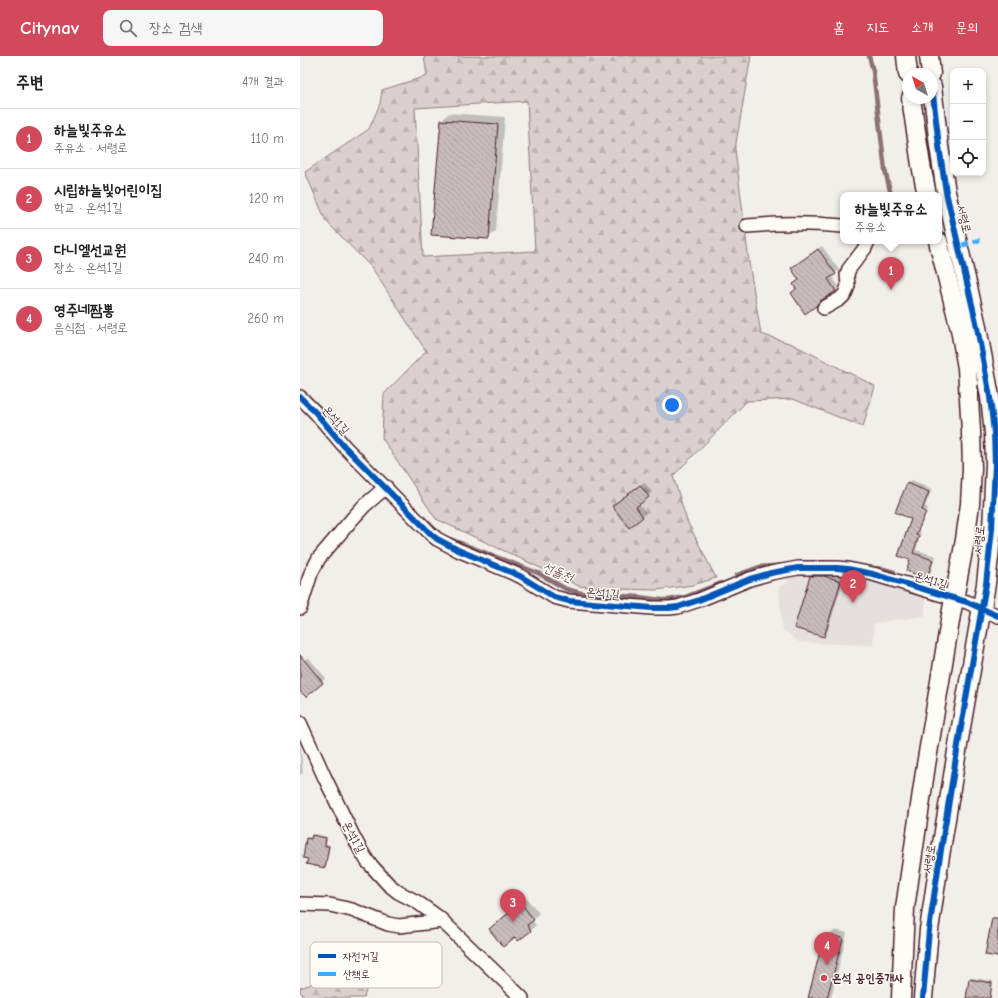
<!DOCTYPE html>
<html lang="ko">
<meta charset="utf-8">
<style>
:root{--surface:#fff;--page:#f6f6f6;--text:#222;--muted:#767676;--line:#e0e0e0;--accent:#d1495b}
body{margin:0;font-family:"Comic Neue","Poor Story",sans-serif;background:var(--page);color:var(--text)}
.controls{position:absolute;right:12px;top:12px;display:grid;overflow:hidden;border-radius:8px;box-shadow:0 2px 6px #0003}
.controls button{width:36px;height:36px;display:grid;place-items:center;padding:0;border:0;border-bottom:1px solid var(--line);background:var(--surface);color:var(--text);font:20px sans-serif}
.compass{position:absolute;left:602px;top:12px;width:36px;height:36px;border-radius:50%;background:var(--surface);box-shadow:0 2px 6px #0003;rotate:321deg}
.you{position:absolute;left:372px;top:349px;width:14px;height:14px;margin:-10px;border:3px solid #fff;border-radius:50%;background:#1a73e8;box-shadow:0 0 0 6px #1a73e833}
.badge{display:grid;place-items:center;width:26px;height:26px;border-radius:50%;background:var(--accent);color:#fff;font-size:13px;font-weight:700}
.pin{position:absolute;translate:-50% -33px;filter:drop-shadow(0 1px 2px #0008)}
.pin::after{content:'';position:absolute;top:21px;width:14px;height:12px;background:inherit;clip-path:polygon(0 0,100% 0,50% 100%)}
.popup{position:absolute;left:540px;top:136px;width:102px;height:52px;box-sizing:border-box;display:grid;place-content:center;border-radius:8px;background:var(--surface);filter:drop-shadow(0 1px 3px #0005);font-size:13px;white-space:nowrap;color:var(--muted)}
.popup b{font-size:15px;color:var(--text)}
.popup::after{content:'';position:absolute;left:50%;top:100%;margin-left:-8px;border:8px solid transparent;border-top-color:var(--surface)}
.list{margin:0;padding:0;list-style:none}
h2{display:flex;justify-content:space-between;align-items:center;height:52px;margin:0;padding:0 16px;font-size:17px}
h2 small{font-size:13px;font-weight:400;color:var(--muted)}
.list li{display:grid;grid-template-columns:26px 1fr auto;gap:12px;align-items:center;box-sizing:border-box;height:60px;padding:0 16px;border-top:1px solid var(--line)}
.list b{display:block;font-size:15px;white-space:nowrap}
.list p{margin:0;font-size:13px;white-space:nowrap;color:var(--muted)}
.list em{font-size:13px;font-style:normal;color:var(--muted)}
.icon{flex:none;width:22px;height:22px;fill:none;stroke:currentColor;stroke-width:2;stroke-linecap:round;stroke-linejoin:round}
.map{position:relative;flex:none;width:698px;height:942px;overflow:hidden}
header{display:flex;align-items:center;gap:24px;box-sizing:border-box;height:56px;padding:0 20px;background:var(--accent);color:#fff}
header strong{font-size:19px}
nav{display:flex;gap:22px;margin-inline-start:auto;font-size:14px}
.search{width:280px;height:36px;background:var(--page);display:flex;align-items:center;gap:10px;box-sizing:border-box;padding:0 14px;border-radius:8px;color:var(--muted);font-size:15px}
main{display:flex}
aside{flex:1;background:var(--surface)}
.map>svg:first-child{display:block}
</style>
<header>
<strong>Citynav</strong>
<div class="search"><svg class="icon" aria-label="search" viewBox="0 0 24 24"><circle cx="10" cy="10" r="6"/><path d="M15 15l6 6"/></svg>장소 검색</div>
<nav><a>홈</a><a>지도</a><a>소개</a><a>문의</a></nav>
</header>
<main>
<aside>
<h2>주변<small>4개 결과</small></h2>
<ul class="list">
<li><span class="badge">1</span><div><b>하늘빛주유소</b><p>주유소 · 서령로</p></div><em>110 m</em></li>
<li><span class="badge">2</span><div><b>시립하늘빛어린이집</b><p>학교 · 온석1길</p></div><em>120 m</em></li>
<li><span class="badge">3</span><div><b>다니엘선교원</b><p>장소 · 온석1길</p></div><em>240 m</em></li>
<li><span class="badge">4</span><div><b>영주네짬뽕</b><p>음식점 · 서령로</p></div><em>260 m</em></li>
</ul>
</aside>
<div class="map">
<svg width="698" height="942" viewBox="0 0 698 942">
<defs>
<pattern id="forest-firs" width="22" height="20" patternUnits="userSpaceOnUse"><rect width="22" height="20" fill="#d9d0cf"/><path d="M5 1l3.5 6h-7zM16 11l3.5 6h-7z" fill="#bcb2b2"/></pattern>
<pattern id="building-back-hatch" width="6" height="6" patternUnits="userSpaceOnUse"><rect width="6" height="6" fill="#c8bbbb"/><path d="M-1 5l2 2M0 0l6 6M5-1l2 2" fill="none" stroke="#ada0a1"/></pattern>
</defs>
<rect width="100%" height="100%" fill="#f2efeb"/>
<filter id="ink" filterUnits="userSpaceOnUse"><feTurbulence type="fractalNoise" baseFrequency=".025" numOctaves="2"/><feDisplacementMap in="SourceGraphic" scale="8" xChannelSelector="R" yChannelSelector="G"/><feConvolveMatrix kernelMatrix="1 2 1 2 8 2 1 2 1" color-interpolation-filters="sRGB"/></filter>
<g filter="url(#ink)">
<path fill="#e5dfdd" d="M520 513 626 535 625 560 574 567 573 589 539 588 499 586 482 573 479 530 488 527 486 521 493 518Z"/>
<g fill="url(#forest-firs)" stroke="#92787d" fill-rule="evenodd">
<path d="M124 0H451L435 93 449 206 461 278 492 288 575 330 563 371 493 343 447 345 373 420 387 465 416 522 393 529 356 534 316 533 279 530 136 463 82 382 84 338 126 295 72 212 26 165 5 116 69 73 80 48 82 34 127 20ZM227 45 235 195 123 201 115 52Z"/>
<path d="M62 911 68 926 64 942H5L0 935V932Z"/>
</g>
<g fill="#0003">
<path d="M149 57 205 61 196 175 188 182 132 178 142 64Z"/>
<path d="M522 190 539 214 532 220 539 231 536 234 521 243 516 249 497 232 500 223 496 209Z"/>
<path d="M612 424 632 433 625 450 628 452 618 476H621L616 494 636 500 630 517 627 521 611 503 612 462 608 428Z"/>
<path d="M344 426 352 436 339 448 346 457 342 461 317 446Z"/>
<path d="M515 517H528L544 522 527 577 523 580 511 521Z"/>
<path d="M8 601 26 622 6 640 3 637 0 639V608Z"/>
<path d="M0 682 3 717 0 719Z"/>
<path d="M14 778 27 781 26 788 30 789 26 809 25 811 9 802 7 783 9 781 12 782Z"/>
<path d="M227 843 239 857 232 864 236 869 231 874 219 884 215 879 190 873 195 867Z"/>
<path d="M535 874 547 877 531 942H510L524 885Z"/>
<path d="M672 922 693 925 690 942H667L670 923Z"/>
</g>
<g fill="none" stroke-linecap="round" stroke-linejoin="round">
<g stroke="#8b6f75" stroke-width="4.5">
<path d="M569 0 573 15 585 114 591 139"/>
<path d="M150 483 238 517 266 533 281 537 339 541 361 544H369L385 541 421 527"/>
<path d="M565 511 584 513 594 516"/>
<path d="M437 519 459 511 484 509"/>
</g>
</g>
<g fill="url(#building-back-hatch)" stroke="#4a1f2b">
<path d="M141 64 198 68 189 183 131 179Z"/>
<path d="M518 193 536 218 528 223 536 235 520 245 516 250 505 258 491 237 496 233 493 228 499 224 491 212Z"/>
<path d="M607 427 629 436 622 454 626 456 616 479 619 480 613 497 633 504 627 522 606 515 610 504 598 500 611 463 595 456Z"/>
<path d="M340 429 349 441 336 451 343 461 329 472 312 450Z"/>
<path d="M510 520H524L541 525 524 581 494 572Z"/>
<path d="M0 599 23 627 6 641 0 635Z"/>
<path d="M12 779 26 782 25 790H29L25 812 6 808 8 803 3 802 6 782 11 783Z"/>
<path d="M221 847 234 864 227 869 231 875 218 885 215 881 203 891 189 873Z"/>
<path d="M692 862H698V901L685 899Z"/>
<path d="M529 879 543 882 527 942H508L523 884 528 886Z"/>
<path d="M669 923 692 927 690 942H666Z"/>
</g>
<g fill="none" stroke-linecap="round" stroke-linejoin="round">
<defs>
<g id="street">
<path d="M447 170C479 167 511 167 543 170"/>
<path d="M524 252 540 243 545 238 548 230 547 218 549 213 565 192 568 185"/>
<path d="M0 341 16 357 44 390 131 478 137 483 158 494 220 520 254 541 269 545 352 552H369L378 551 399 544 450 523 471 517 498 512H537L548 513 573 518 636 537 667 546 698 560"/>
<path d="M0 552 11 517 19 502 53 462 64 450 86 431"/>
<path d="M0 667 25 722 52 778 61 795 68 806 88 828 98 836 117 846 138 861 222 942"/>
<path d="M0 848 30 849 52 854 88 868 99 870 143 865"/>
</g>
<g id="secondary">
<path d="M606 0 608 18"/>
<path d="M629 0 631 18"/>
<path d="M611 42 621 109 627 139"/>
<path d="M601 942 605 852 626 709 651 559 665 484 670 448 672 413 671 375 667 312 660 273 638 185"/>
<path d="M623 942 629 874 640 800 660 677 686 528 692 473 695 408 694 377 690 341 676 266 646 136 639 90 632 30"/>
</g>
</defs>
<use href="#street" stroke="#4a1f2b" stroke-width="16"/>
<use href="#secondary" stroke="#4a1f2b" stroke-width="21"/>
<use href="#street" stroke="#fdfcf7" stroke-width="13"/>
<use href="#secondary" stroke="#fdfcf7" stroke-width="18"/>
<path stroke="#3fa9f5" stroke-width="5" stroke-dasharray="10 5" stroke-linecap="butt" d="M659 190 680 184"/>
<defs>
<g id="cycleway">
<path d="M0 341 16 357 44 390 131 478 137 483 158 494 220 520 254 541 269 545 352 552H369L378 551 399 544 450 523 471 517 498 512H537L548 513 573 518 636 537 667 546 698 560"/>
<path d="M623 942 629 874 640 800 660 677 686 528 692 473 695 408 694 377 690 341 676 266 646 136 639 90 632 30"/>
</g>
</defs>
<use href="#cycleway" stroke="#fdfcf7" stroke-width="8"/>
<use href="#cycleway" stroke="#0057b8" stroke-width="6"/>
</g>
</g>
<circle fill="#d1495b" stroke="#fdfcf7" stroke-width="1.5" cx="524" cy="922" r="4"/>
<g text-anchor="middle" dominant-baseline="central" stroke-width="3" stroke-linejoin="round" paint-order="stroke">
<g font-size="12" fill="#4a1f2b" stroke="#fdfcf7">
<text transform="translate(664 163) rotate(77)">서령로</text>
<text transform="translate(36 364) rotate(49)">온석1길</text>
<text transform="translate(679 484) rotate(-85)">서령로</text>
<text transform="translate(631 524) rotate(17)">온석1길</text>
<text transform="translate(303 537) rotate(5)">온석1길</text>
<text transform="translate(54 781) rotate(62)">온석1길</text>
<text transform="translate(629 803) rotate(-81)">서령로</text>
</g>
<g font-size="12" font-weight="bold" fill="#4a1f2b" stroke="#fdfcf7" text-anchor="start">
<text x="532" y="922">온석 공인중개사</text>
</g>
<g font-size="13" font-style="italic" fill="#704e56" stroke="#fdfcf7">
<text transform="translate(258 516) rotate(23)">선돌천</text>
</g>
</g>
<rect x="10" y="886" width="132" height="46" rx="6" fill="#fdfcf7" stroke="#c7baba" stroke-width="1"/>
<rect x="18" y="898" width="18" height="4" fill="#0057b8"/>
<rect x="18" y="916" width="18" height="4" fill="#3fa9f5"/>
<g font-size="11" fill="#4a1f2b">
<text x="43" y="904">자전거길</text>
<text x="43" y="922">산책로</text>
</g>
</svg>
<div class="controls">
<button>+</button>
<button>−</button>
<button><svg class="icon" aria-label="locate" viewBox="0 0 24 24"><circle cx="12" cy="12" r="6"/><path d="M12 2v4M12 18v4M2 12h4M18 12h4"/></svg></button>
</div>
<svg class="compass" viewBox="-18 -18 36 36"><path d="M0-13l5 13h-10z" fill="#e53935"/><path d="M0 13l5-13h-10z" fill="#767676"/></svg>
<div class="you"></div>
<div class="pin badge" style="left:591px;top:234px">1</div>
<div class="popup"><b>하늘빛주유소</b>주유소</div>
<div class="pin badge" style="left:553px;top:547px">2</div>
<div class="pin badge" style="left:213px;top:866px">3</div>
<div class="pin badge" style="left:527px;top:909px">4</div>
</div>
</main>
